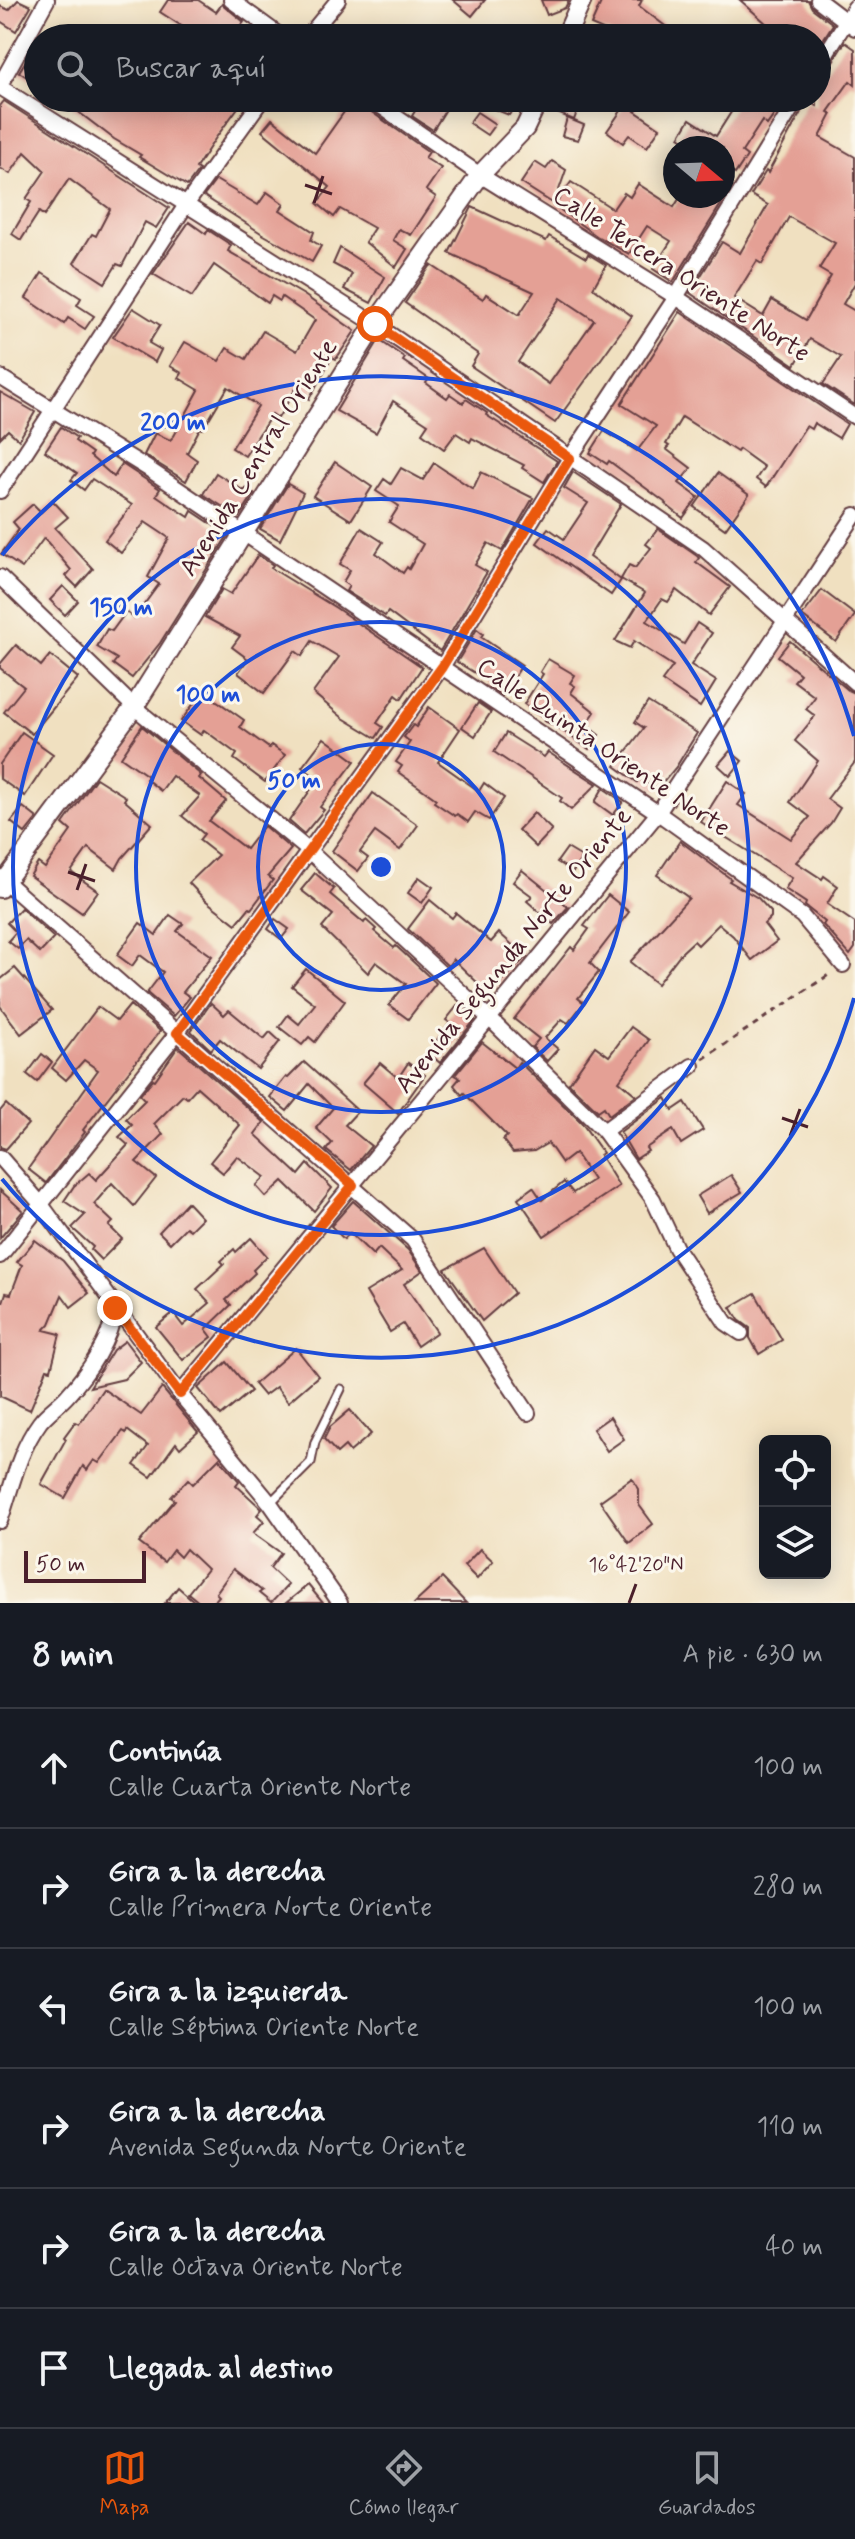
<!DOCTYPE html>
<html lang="es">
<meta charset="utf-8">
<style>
:root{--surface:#171b24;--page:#20242c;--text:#f1f3f6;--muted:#9ea1a6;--line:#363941;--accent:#ea580c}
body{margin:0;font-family:Mynerve,sans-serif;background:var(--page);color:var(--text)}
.controls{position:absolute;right:24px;bottom:24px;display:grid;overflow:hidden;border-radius:12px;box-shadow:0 4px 20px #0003}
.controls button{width:72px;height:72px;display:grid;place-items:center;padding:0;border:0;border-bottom:2px solid var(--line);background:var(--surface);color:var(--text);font:40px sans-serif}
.compass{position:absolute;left:663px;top:136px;width:72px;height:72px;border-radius:50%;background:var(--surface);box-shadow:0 4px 20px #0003;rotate:109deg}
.scale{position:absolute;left:24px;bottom:20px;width:122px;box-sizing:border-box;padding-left:8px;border:4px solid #4a1f2b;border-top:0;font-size:22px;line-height:28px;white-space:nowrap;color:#4a1f2b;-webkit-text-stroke:6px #fbf7ec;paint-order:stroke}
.stop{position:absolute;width:24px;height:24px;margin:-18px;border:6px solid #ea580c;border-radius:50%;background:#fff}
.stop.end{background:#ea580c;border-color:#fff;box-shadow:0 2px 8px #0008}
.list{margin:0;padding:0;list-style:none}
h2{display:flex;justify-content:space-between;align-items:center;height:104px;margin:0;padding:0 32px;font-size:34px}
h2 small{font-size:26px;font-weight:400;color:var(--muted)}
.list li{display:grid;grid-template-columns:52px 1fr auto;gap:24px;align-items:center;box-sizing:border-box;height:120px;padding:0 32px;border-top:2px solid var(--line)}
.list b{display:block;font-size:30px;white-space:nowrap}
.list p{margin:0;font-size:26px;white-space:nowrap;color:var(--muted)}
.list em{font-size:26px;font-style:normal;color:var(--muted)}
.icon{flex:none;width:44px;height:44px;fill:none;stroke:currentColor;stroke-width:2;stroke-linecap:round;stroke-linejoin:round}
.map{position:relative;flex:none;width:855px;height:1603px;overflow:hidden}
.search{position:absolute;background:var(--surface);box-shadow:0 4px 20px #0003;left:24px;right:24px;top:24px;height:88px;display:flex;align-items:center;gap:20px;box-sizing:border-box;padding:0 28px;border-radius:44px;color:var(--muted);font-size:30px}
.sheet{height:824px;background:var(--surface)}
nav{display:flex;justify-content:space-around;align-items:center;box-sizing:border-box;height:112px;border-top:2px solid var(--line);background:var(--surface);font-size:22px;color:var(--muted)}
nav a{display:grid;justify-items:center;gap:4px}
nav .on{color:var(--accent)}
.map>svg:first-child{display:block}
</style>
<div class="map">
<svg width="855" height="1603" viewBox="0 0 855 1603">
<rect width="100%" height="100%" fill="#fbf7ec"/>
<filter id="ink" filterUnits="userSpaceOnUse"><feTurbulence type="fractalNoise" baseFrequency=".0125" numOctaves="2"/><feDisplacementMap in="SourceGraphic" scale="16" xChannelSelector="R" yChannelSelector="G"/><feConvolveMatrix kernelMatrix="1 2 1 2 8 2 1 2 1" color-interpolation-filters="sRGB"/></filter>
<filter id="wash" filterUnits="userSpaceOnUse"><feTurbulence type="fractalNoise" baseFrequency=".006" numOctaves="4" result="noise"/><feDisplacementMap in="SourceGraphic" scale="32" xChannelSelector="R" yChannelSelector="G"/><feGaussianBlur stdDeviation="1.8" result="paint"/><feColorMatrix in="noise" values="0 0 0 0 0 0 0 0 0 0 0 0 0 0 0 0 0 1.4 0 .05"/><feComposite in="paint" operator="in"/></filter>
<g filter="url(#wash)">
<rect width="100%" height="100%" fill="#f0e0c0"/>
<g id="blocks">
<g fill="#e4a095" fill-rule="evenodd">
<path d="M18 0 31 6 16 31 0 21V6L9 10Z"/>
<path d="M168 0H198L216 12 222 4 244 22 232 38H200L160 12Z"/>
<path d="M453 0H485L472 16Z"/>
<path d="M541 0H569L565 8 547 15Z"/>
<path d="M602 0H642L639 6 681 38H622L591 25Z"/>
<path d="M740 0H808L812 8 833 24 817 49V38H799L784 26 777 33Z"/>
<path d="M38 41V84L19 72Z"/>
<path d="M845 42 855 49V85L850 81 828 112 832 114 820 137 855 157V283L843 304 855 311V405L823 384 841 357 810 339 795 365 690 293 722 242 740 253 768 205 751 195 766 171 768 173 807 101 817 106V78L825 74ZM789 217 835 243 819 269 831 276 806 320 772 300 763 316 734 298 757 261 762 264Z"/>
<path d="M79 98H245L215 139 196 168 199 170 187 186 139 157 141 155 114 139 72 107Z"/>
<path d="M354 98H359L363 106 429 152 425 158 441 168 426 190 436 197 411 235 399 229 393 240 407 249 396 267 365 242 374 228 340 209 334 217 317 203 330 187 262 131 272 119 315 153Z"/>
<path d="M423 98H453L433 130 412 116Z"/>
<path d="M467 98H521L509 115Z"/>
<path d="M563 98H582L574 120 557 113Z"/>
<path d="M630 98H647L635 111 660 128 647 147 629 135 623 143 607 131Z"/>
<path d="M740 98H786L767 125 762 121 742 152 747 156 735 174 723 166V148H695L679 137 690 119 716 136Z"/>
<path d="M4 101 169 208 156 228 145 222 122 266 117 264 105 283 74 263 92 234 96 236 110 209 69 179 44 216 39 212 21 240 12 234 31 202 26 199 45 171 25 152 10 174 0 168V106Z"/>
<path d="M477 112 495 124 487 135 469 123Z"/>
<path d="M567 118 584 125 578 140 562 136Z"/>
<path d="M552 161 566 170 554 204 521 183 535 162 546 169Z"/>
<path d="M216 180 258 205 267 192 284 204 280 210 314 232 311 240 321 246 312 262 264 235 204 196Z"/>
<path d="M571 182 613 209 624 193 630 197 638 184 674 207 681 196H726L673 282 653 269 671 241 647 226 629 254 598 237 559 209 555 205Z"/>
<path d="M472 207 546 241 549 236 586 258 588 254 606 265 593 288 632 316 555 423 471 366 478 354 405 303 431 265 483 299 486 294 519 315 534 292 449 253ZM561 298 594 320 549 384 518 362Z"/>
<path d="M189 222 206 234 208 230 231 245 228 251 304 295 355 331 336 359 332 357 309 399 295 390 278 418 272 414 245 456 232 448 258 406 228 387 203 429 200 428 187 453 197 460 186 481 144 455 155 433 170 440 174 436 199 390 179 378 182 373 170 366 185 342 219 361 227 348 246 359 263 331 297 351 315 320 282 297 280 301 272 296 268 303 214 265 192 297 153 274Z"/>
<path d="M340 248 385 277 371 303 344 289 352 274 333 264Z"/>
<path d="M42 273 81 298 77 305 94 316 85 329 68 318 64 324 26 298Z"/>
<path d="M133 308 160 325 149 343 161 350 155 362 113 337Z"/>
<path d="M680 312 847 424 839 438 814 423 811 429 806 426 766 487 756 479 764 467 739 449 737 452 682 417 666 444 669 446 666 449 691 468 679 483 698 497 683 518 665 504 666 503 609 461 607 464 590 453 604 431 637 451 656 426 621 404Z"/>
<path d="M379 340 405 358 403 361 429 379 426 383 447 398 450 394 463 403 466 399 487 413 486 415 557 461 544 482 522 468 524 465 472 438 470 442 456 433 444 449 422 433 428 424 393 401 376 433 336 411Z"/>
<path d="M0 392 35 412 19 440 8 430 0 438Z"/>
<path d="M61 427 77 438 75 441 92 453 90 456 114 477 122 464 160 489 156 495 172 506 189 517 192 511 228 535 160 643 132 678 113 664 117 659 97 647 107 629 112 631 126 612 134 618 159 584 148 577 169 538 145 522 121 553 105 540 132 505 92 479 84 490 71 480 77 473 45 451Z"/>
<path d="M335 462 372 487 351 520 313 496Z"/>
<path d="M434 463 473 489 481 472 533 498 502 551 488 543 475 565 487 572 440 651 388 612 385 616 346 591 349 586 343 582 350 570 340 564 361 528 383 542 376 553 403 573 407 567 409 569 423 544 389 522 399 506 376 491 384 479 391 484 401 468 423 480Z"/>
<path d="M573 472 621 504 589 557 621 580 611 595 537 543 548 528 564 539 588 503 564 488Z"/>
<path d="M216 473 244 491 246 488 254 494 239 517 203 494Z"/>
<path d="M718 473 749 495 725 529 694 507Z"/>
<path d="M288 484 303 493 280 540 260 529Z"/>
<path d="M53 501 68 517 55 528 93 569 77 587 66 576 71 570 44 538 22 568 1 554 19 529 13 522 33 504 41 512Z"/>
<path d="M658 529 697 556 699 558 696 562 730 587 709 615 676 590 668 602 662 599 647 621 684 644 697 623 712 633 691 665 716 681 700 707 662 681 673 666 634 641 630 648 615 641 645 593 621 579 629 565 635 568 651 548 646 544Z"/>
<path d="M258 555 273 565 271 568 336 608 422 667 401 699 396 695 377 723 383 727 376 738 343 718 313 693 339 657 312 641 302 656 295 651 264 693 238 673 248 659 232 647 240 636 205 617 222 589 231 594Z"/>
<path d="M63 586 78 601 65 615 50 600Z"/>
<path d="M822 590 855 615 836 642 802 616Z"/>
<path d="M477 629 483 634 481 637 522 665 502 696 489 687 491 683 457 662Z"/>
<path d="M790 641 848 690 855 693V762L827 799 840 808 831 823 796 862 822 879 824 876 838 886 827 904 855 923V948L850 955 823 925 825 922 805 906 806 903 785 889 792 878 701 822 727 781 746 794 738 805 791 839 810 817 790 802 818 761 795 741 815 716 806 709 815 697 794 681 800 674 778 656Z"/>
<path d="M16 645 41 666 50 655 78 678 32 734 4 712 24 687 0 668V664Z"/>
<path d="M548 659 575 675 570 683 575 686 571 693 595 712 586 725 599 735 589 749 556 726 544 721 546 719 524 704 543 674 540 672Z"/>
<path d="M203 691 244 720 240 727 269 748 271 745 285 755 265 782 234 759 237 754 204 730 201 735 181 721Z"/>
<path d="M648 702 697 733 676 767 657 790 639 778 637 782 615 766 644 728 635 722Z"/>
<path d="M478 703 491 712 475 736 462 727Z"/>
<path d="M429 707 460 729 438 762 479 791 484 783 504 798 489 820 475 812 468 822 457 814 455 816 434 802 436 799 398 772 402 766 396 762 410 742 404 737 413 725 416 727Z"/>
<path d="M142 726 201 775 199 778 226 801 209 821 246 849 264 826 291 849 268 876 273 880 251 909 249 908 236 924 205 900 189 883 218 855 199 840 204 834 182 816 200 796 172 776 161 791 146 779 148 776 121 757Z"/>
<path d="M22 732 53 754 25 796 0 779V764Z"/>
<path d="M506 733 544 757 548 752 597 784 571 810 560 801 562 798 494 752Z"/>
<path d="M324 738 355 761 320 807 324 810 304 834 289 821 318 779 302 767Z"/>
<path d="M730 751 742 761 730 776 718 765Z"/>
<path d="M96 778 126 797 124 800 152 824 122 858 116 869 88 848 71 872 98 891 82 913 30 876 38 863 45 868 71 831 63 824Z"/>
<path d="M603 788 623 802 613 815 595 802Z"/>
<path d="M373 793 418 825 400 850 375 832 360 852 368 858 358 871 332 851Z"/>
<path d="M23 807 37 818 25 833 11 822Z"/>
<path d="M534 813 552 830 536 847 518 830Z"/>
<path d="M680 841 731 879 729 881 758 898 771 912V917L764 924 777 941 752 960 733 936 719 924 698 945 694 941 681 953 657 984 630 962 689 898 657 875Z"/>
<path d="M567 848 582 857 573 872 557 862Z"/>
<path d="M522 870 568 907 553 924 527 901 532 896 513 882Z"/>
<path d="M315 873 334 889 330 894 364 923 366 920 376 929 374 931 394 948 396 946 436 983 408 1019 389 1005 406 984 376 962 368 973 322 928 333 915 301 890Z"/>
<path d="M419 877 433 887 422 903 408 893Z"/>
<path d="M608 895 629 912 590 963 599 972 578 998 584 1003 568 1023 562 1019 545 1038 558 1049 547 1061 532 1047 539 1039 514 1019 571 947 574 950 589 929 584 926Z"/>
<path d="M430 900 452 918 456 913 491 942 499 933 526 957 493 990 488 984 484 989 453 959 448 966 408 929Z"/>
<path d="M21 908 54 938 40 953 26 940 18 949 8 941 16 932 7 923Z"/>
<path d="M170 915 183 924 177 931 212 956 183 992 190 997 174 1016 147 993 163 972 140 955 132 966 117 955 140 923 156 935Z"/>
<path d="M275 919 289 929 281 939 268 929Z"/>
<path d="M15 968 52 1010 21 1034 0 1006V980Z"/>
<path d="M306 969 345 1001 315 1042 309 1037 302 1045 279 1027 288 1015 299 1024 315 1004 292 986Z"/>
<path d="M211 1003 224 1015 229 1010 264 1039 270 1032 280 1041 258 1069 220 1039 211 1050 191 1031Z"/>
<path d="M130 1005 160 1031 83 1130 85 1132 46 1183 28 1169 98 1070 84 1060 66 1080 52 1068 98 1007 117 1021Z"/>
<path d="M458 1005 475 1020 440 1063 431 1055 440 1043 437 1040 450 1023 446 1020Z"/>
<path d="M631 1027 649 1040 619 1081 636 1095 609 1115 604 1107 598 1111 569 1083 595 1046 609 1056Z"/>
<path d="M482 1042 515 1068 519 1062 581 1122 603 1153 600 1155 619 1186 544 1236 518 1198 533 1187 542 1200 564 1182 573 1193 593 1180 575 1153 562 1163 548 1143 534 1151 513 1153 503 1140 507 1136 464 1093 462 1095 454 1085 460 1078 455 1075Z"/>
<path d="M178 1047 264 1122 255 1134 299 1175 308 1164 332 1188 314 1211 283 1181 266 1197 256 1186 265 1177 237 1156 223 1173 210 1162 240 1125 197 1087 187 1098 183 1095 154 1124 163 1134 136 1162 156 1178 134 1206 112 1183 94 1204 113 1222 109 1226 122 1239 101 1260 91 1250 93 1247 72 1228 85 1215 64 1201 74 1186 89 1173 96 1180 128 1145 119 1137 132 1125 126 1119 145 1100 140 1095 153 1079 155 1080Z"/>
<path d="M42 1054 52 1062 37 1082 27 1074Z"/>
<path d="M304 1062 358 1111 345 1125 371 1146 351 1170 326 1150 332 1143 316 1128 333 1108 309 1084 287 1111 270 1097 286 1077 288 1078Z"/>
<path d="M380 1063 398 1078 408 1063 425 1075 398 1113 363 1083Z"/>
<path d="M666 1098 673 1110 685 1102 703 1130 681 1144 673 1130 646 1148 648 1151 636 1159 620 1132Z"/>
<path d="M6 1104 28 1124 6 1149 0 1147V1111Z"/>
<path d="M731 1175 742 1192 707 1213 697 1196Z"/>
<path d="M0 1190 23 1211 0 1238Z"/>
<path d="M353 1201 408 1250 422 1271 404 1284 437 1332 417 1346 403 1324 390 1332 366 1292 402 1270 379 1248 373 1255 350 1233 344 1239 331 1226Z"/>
<path d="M187 1202 202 1218 190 1230 186 1227 170 1243 159 1232Z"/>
<path d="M251 1238 267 1256 253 1270 255 1273 226 1300 231 1305 206 1329 212 1337 183 1360 156 1327 173 1313 183 1326 210 1303 197 1289 224 1264 221 1261 234 1249 236 1252Z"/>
<path d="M35 1240 63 1261 89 1293 71 1307 62 1295 50 1324 44 1330 60 1334 51 1370 47 1369 30 1410 0 1396V1302H3L6 1293 11 1294 22 1265 17 1262Z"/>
<path d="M484 1248 514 1293 482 1321 445 1269Z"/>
<path d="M755 1293 782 1340 759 1354 750 1338V1328L739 1320 731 1307Z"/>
<path d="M125 1341 141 1362 124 1379 90 1387 113 1350Z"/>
<path d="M296 1348 318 1376 288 1402 276 1387 264 1396 254 1384Z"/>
<path d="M227 1362 251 1391 221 1416 198 1388Z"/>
<path d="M162 1388 198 1432 180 1448 176 1443 151 1477 134 1465 148 1446 127 1430 126 1433 123 1431 99 1463 94 1460 87 1470 83 1466 65 1498 41 1484 66 1439 64 1437 75 1422 79 1424 103 1389 141 1415Z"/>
<path d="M350 1410 371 1434 350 1452 345 1446 337 1453 324 1439 330 1427Z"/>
<path d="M610 1417 624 1439 607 1451 593 1429Z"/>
<path d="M219 1458 239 1481 236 1485 262 1509 257 1515 264 1521 253 1533 281 1553 270 1568 288 1585 271 1603 259 1593 262 1591 233 1569 216 1593 219 1596 213 1603H200L188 1593 207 1569 186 1549 180 1557 173 1550 164 1562 139 1543 175 1500 171 1497 188 1479 193 1484Z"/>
<path d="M632 1478 639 1489V1505L653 1524 629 1543 600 1501Z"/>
<path d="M480 1549 493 1561 477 1579 464 1566Z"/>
<path d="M442 1578 466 1603H415Z"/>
<path d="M308 1585 323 1603H286Z"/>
<path d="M178 1587 196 1603H165Z"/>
</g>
</g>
</g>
<g filter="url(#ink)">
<use href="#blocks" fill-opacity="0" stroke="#633c41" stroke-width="2"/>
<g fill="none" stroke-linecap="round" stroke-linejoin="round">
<defs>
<path id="service" d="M270 1503 311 1462 315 1442 341 1389"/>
<g id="minor">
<path d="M231 0 283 38"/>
<path d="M818 0 855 28"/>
<path d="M307 38 338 0"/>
<path d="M817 68 855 7"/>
<path d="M0 85 47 0"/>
<path d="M0 87 375 324 703 548 855 683"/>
<path d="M369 98 480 175 676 297 855 417"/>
<path d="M0 377 147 468 658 813 802 916 843 965"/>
<path d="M0 491 186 205 263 98"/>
<path d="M0 577 134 707 308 850 489 1018 604 1131 653 1199 676 1248 726 1323 741 1333"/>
<path d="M0 877 413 1240 528 1413"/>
<path d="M604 1131 692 1066"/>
<path d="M0 1157 40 1203 180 1394 270 1503 340 1603"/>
<path d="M0 1256 177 1033 442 667 570 458 676 297 798 98"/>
<path d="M180 1394 658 813 855 515"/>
<path d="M0 1521C12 1487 18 1452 40 1422 48 1412 59 1405 67 1396 88 1373 111 1340 115 1308"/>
</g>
<g id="tertiary">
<path d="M565 38 582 0"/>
<path d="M0 888 134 707 375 324 480 175 525 128 539 98"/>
</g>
</defs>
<use href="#service" stroke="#633c41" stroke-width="11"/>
<use href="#minor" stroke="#633c41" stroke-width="18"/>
<use href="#tertiary" stroke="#633c41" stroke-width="22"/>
<path stroke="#633c41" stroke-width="3" stroke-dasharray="6 6" stroke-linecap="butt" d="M703 1059 830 974"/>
<use href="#service" stroke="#fff" stroke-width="7"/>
<use href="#minor" stroke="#fff" stroke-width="14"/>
<use href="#tertiary" stroke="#fff" stroke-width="18"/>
</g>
</g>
<g fill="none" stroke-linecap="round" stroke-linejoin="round" filter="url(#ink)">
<path stroke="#ea580c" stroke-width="10" d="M115 1308 180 1394 353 1185 177 1033 442 667 570 458 375 324"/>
</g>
<path fill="none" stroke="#4a1f2b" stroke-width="3" d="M305 185 332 194M314 203 323 176M68 872 95 881M77 890 86 864M782 1118 808 1127M790 1136 800 1109M629 1603 636 1584"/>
<g fill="none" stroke="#1d4ed8" stroke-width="4">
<circle cx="381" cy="867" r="123"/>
<circle cx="381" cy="867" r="245"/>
<circle cx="381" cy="867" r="368"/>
<path d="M854 998A491 491 0 0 1 2 1179M2 555A491 491 0 0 1 854 736"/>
</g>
<g text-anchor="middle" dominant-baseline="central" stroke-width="6" stroke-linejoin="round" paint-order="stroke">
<g font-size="26" fill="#4a1f2b" stroke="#fbf7ec">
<text transform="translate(681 275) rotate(33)">Calle Tercera Oriente Norte</text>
<text transform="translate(259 458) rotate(-58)">Avenida Central Oriente</text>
<text transform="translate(603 748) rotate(34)">Calle Quinta Oriente Norte</text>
<text transform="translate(514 951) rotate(-51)">Avenida Segunda Norte Oriente</text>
</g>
</g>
<g font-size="20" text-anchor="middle" fill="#4a1f2b" stroke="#fbf7ec" stroke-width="6" stroke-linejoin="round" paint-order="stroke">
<text x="636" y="1571">16°42'20"N</text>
</g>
<circle cx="381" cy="867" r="12" fill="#1d4ed8" stroke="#fbf7ec" stroke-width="4"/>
<g font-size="24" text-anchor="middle" font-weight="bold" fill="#1d4ed8" stroke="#fbf7ec" stroke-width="6" stroke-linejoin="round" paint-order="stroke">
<text x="173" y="430">200 m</text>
<text x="121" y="615">150 m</text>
<text x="208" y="702">100 m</text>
<text x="294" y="788">50 m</text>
</g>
</svg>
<div class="controls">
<button><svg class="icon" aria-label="locate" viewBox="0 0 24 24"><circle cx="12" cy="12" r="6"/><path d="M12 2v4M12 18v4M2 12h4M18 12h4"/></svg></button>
<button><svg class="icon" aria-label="layers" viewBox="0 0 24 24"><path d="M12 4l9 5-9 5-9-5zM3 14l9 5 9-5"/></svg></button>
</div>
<svg class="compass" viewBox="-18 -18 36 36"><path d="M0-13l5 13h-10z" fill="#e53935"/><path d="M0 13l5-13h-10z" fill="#9ea1a6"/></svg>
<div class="scale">50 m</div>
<div class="stop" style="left:375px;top:324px"></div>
<div class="stop end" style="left:115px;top:1308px"></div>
<div class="search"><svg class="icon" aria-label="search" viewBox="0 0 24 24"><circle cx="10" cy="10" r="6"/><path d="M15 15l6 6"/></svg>Buscar aquí</div>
</div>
<section class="sheet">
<h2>8 min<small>A pie · 630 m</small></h2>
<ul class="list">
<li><svg class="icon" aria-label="ahead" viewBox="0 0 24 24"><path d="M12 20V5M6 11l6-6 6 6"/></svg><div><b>Continúa</b><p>Calle Cuarta Oriente Norte</p></div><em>100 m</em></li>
<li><svg class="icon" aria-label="right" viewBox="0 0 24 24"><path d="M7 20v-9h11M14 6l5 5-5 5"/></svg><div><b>Gira a la derecha</b><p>Calle Primera Norte Oriente</p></div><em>280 m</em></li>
<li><svg class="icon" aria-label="left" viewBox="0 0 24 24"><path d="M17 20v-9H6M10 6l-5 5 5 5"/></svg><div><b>Gira a la izquierda</b><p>Calle Séptima Oriente Norte</p></div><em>100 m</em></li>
<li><svg class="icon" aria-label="right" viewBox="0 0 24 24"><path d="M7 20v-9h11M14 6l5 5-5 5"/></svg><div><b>Gira a la derecha</b><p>Avenida Segunda Norte Oriente</p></div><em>110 m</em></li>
<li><svg class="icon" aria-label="right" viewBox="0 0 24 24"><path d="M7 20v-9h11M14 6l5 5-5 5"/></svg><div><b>Gira a la derecha</b><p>Calle Octava Oriente Norte</p></div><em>40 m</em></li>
<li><svg class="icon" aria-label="arrive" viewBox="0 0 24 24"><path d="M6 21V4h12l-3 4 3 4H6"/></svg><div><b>Llegada al destino</b></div></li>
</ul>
</section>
<nav>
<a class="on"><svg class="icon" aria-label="map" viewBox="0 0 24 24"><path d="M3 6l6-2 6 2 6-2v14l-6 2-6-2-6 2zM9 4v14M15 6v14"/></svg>Mapa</a>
<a><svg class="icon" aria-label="directions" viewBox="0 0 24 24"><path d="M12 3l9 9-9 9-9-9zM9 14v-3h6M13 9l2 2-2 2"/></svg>Cómo llegar</a>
<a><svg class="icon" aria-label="saved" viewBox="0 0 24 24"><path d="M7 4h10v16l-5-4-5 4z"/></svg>Guardados</a>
</nav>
